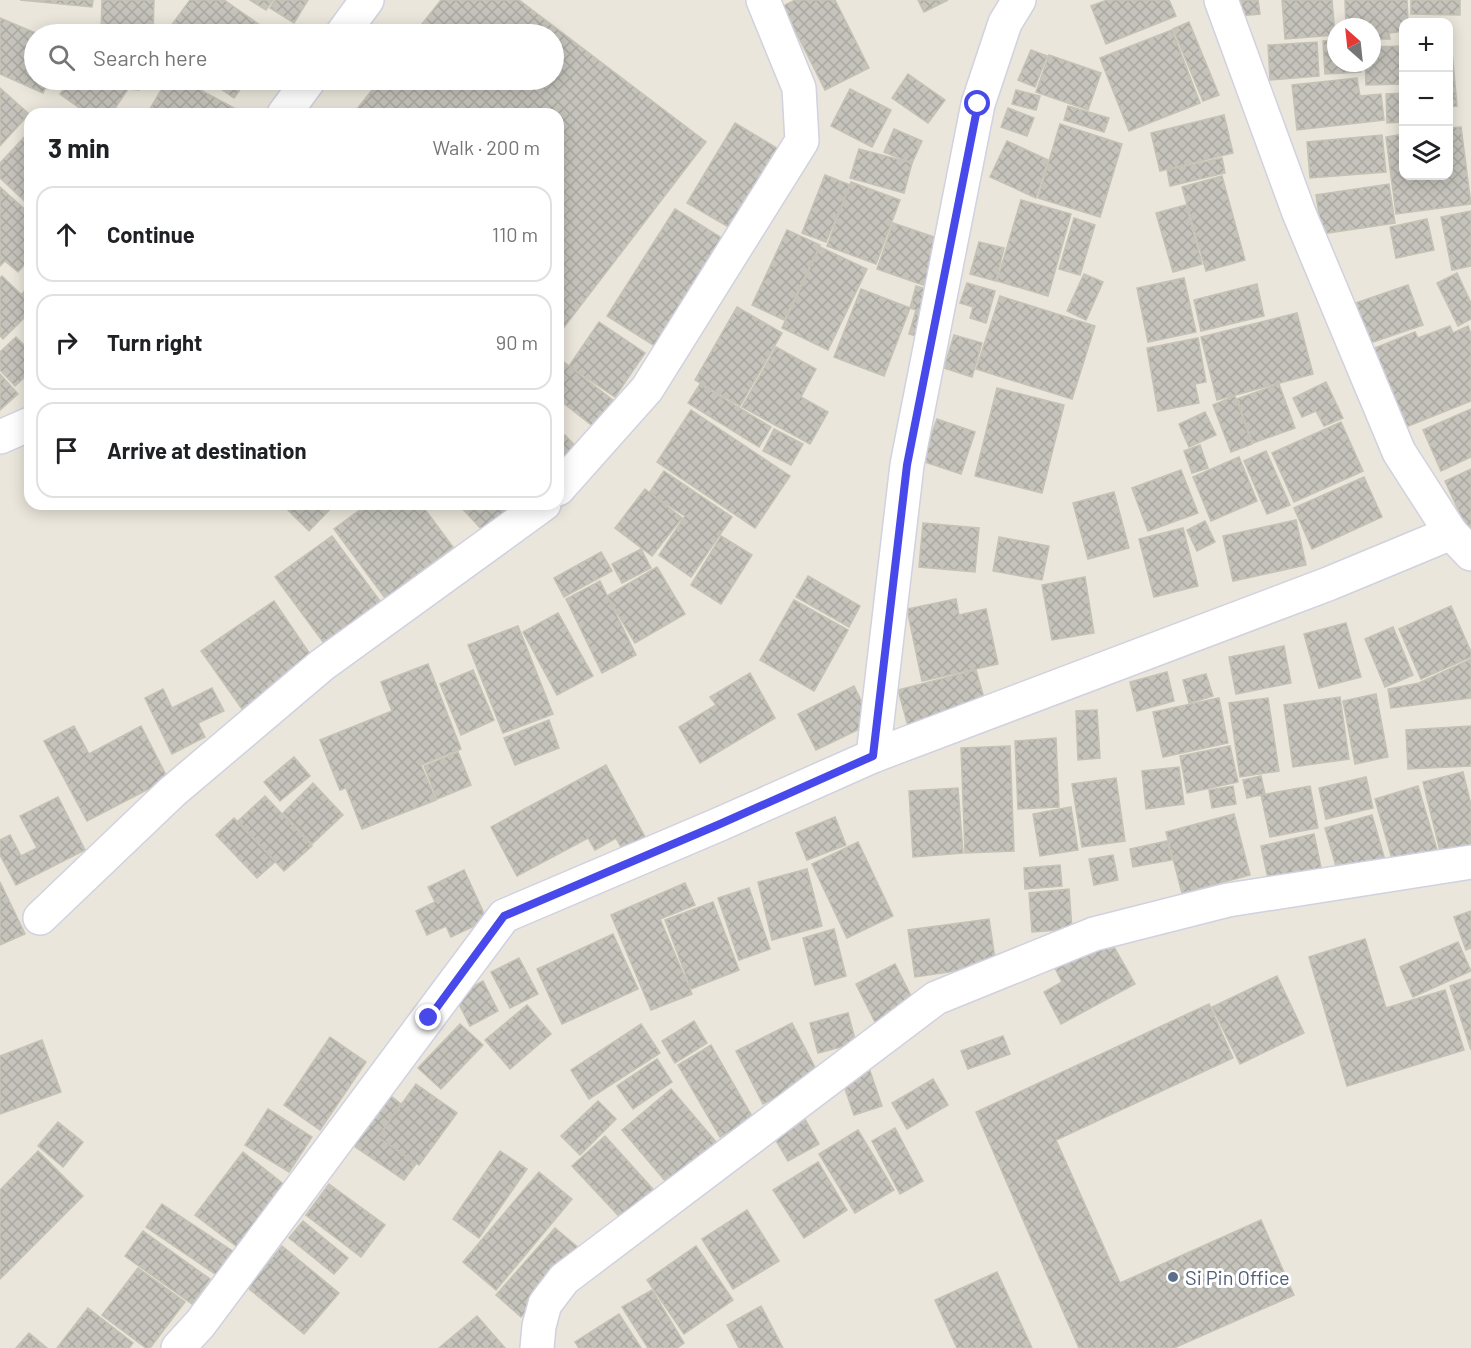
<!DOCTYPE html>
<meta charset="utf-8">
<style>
:root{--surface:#fff;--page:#f2f2f2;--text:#202124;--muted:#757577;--line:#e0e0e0}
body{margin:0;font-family:Barlow,sans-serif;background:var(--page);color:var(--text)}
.controls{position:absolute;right:18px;top:18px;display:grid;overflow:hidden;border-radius:12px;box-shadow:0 3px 15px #0003}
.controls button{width:54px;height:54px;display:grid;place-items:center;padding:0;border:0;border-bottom:2px solid var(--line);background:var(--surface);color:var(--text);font:30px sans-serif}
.compass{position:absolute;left:1327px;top:18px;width:54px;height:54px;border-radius:50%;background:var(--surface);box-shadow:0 3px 15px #0003;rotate:333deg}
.stop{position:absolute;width:18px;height:18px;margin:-14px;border:4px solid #4849ea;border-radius:50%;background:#fff}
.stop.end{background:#4849ea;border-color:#fff;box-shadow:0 2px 6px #0008}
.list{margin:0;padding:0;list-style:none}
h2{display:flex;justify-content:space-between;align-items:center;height:78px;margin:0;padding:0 24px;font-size:26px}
h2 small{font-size:20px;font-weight:400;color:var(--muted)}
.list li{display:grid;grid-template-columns:39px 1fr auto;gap:18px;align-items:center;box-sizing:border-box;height:96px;margin:0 12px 12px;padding:0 12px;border:2px solid var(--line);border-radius:18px}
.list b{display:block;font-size:22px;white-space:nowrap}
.list em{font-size:20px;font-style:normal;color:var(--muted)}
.icon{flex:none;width:33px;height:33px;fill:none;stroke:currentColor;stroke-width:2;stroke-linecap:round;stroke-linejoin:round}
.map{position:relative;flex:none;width:1471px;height:1348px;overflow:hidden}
.search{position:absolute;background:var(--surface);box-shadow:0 3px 15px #0003;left:24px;top:24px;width:540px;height:66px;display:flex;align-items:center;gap:15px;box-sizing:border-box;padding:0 21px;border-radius:33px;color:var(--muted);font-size:22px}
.panel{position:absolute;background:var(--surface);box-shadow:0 3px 15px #0003;left:24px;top:108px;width:540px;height:402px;border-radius:18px}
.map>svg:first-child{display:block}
</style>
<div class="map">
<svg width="1471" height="1348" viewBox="0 0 1471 1348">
<defs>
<pattern id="building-cross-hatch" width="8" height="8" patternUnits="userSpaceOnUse" patternTransform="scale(1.5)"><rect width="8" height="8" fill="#c5c3bb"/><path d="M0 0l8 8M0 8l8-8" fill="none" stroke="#a9a8a1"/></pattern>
</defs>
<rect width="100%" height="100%" fill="#eae6db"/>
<g fill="url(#building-cross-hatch)" stroke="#c5c2b5" stroke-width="1.5">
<path d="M20 0H93L92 7Z"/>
<path d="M102 0H154L153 34H101Z"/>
<path d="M190 0H224L273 34H165Z"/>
<path d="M250 0H273L266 10Z"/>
<path d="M275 0H308L294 23 270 8Z"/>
<path d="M441 0H519L706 142 558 335V114H353L380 80H554V34H414Z"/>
<path d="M795 0H835L869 68 825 90 783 6Z"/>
<path d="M918 0H948L924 12Z"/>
<path d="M1107 0H1169L1176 16 1106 44 1091 6Z"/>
<path d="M1237 0H1258L1260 14 1239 16Z"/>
<path d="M1282 0H1332L1335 35 1285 39Z"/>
<path d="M1345 0H1407L1408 22H1404V31L1389 33 1390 39H1372V27H1346Z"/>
<path d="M1411 0H1460V15L1411 14Z"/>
<path d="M0 18 38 34H34V80H49L43 93 0 74Z"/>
<path d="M1189 22 1219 95 1203 101 1173 29Z"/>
<path d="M1172 30 1200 103 1129 131 1100 58Z"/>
<path d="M1336 40V63H1360L1361 72 1325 74 1323 41Z"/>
<path d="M1317 42 1319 76 1270 80 1268 45Z"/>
<path d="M1404 46V84L1366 85 1365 63H1372V47Z"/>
<path d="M1031 50 1047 56 1035 87 1018 80Z"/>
<path d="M1448 52H1452L1457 106 1448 107Z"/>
<path d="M1049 55 1101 73 1088 110 1036 92Z"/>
<path d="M908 74 945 100 928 123 892 98Z"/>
<path d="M1357 78 1360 96 1381 94 1384 120 1297 130 1292 85Z"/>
<path d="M70 80H140L139 90 128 89 111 114H88L60 94Z"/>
<path d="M167 80H182L236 109 234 114H147Z"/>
<path d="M208 80H247L234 98Z"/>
<path d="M0 88 29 114 0 146Z"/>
<path d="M850 89 891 110 872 147 831 126Z"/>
<path d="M1016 90 1040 96 1036 110 1012 104Z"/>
<path d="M1404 93V122L1387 123 1386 94Z"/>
<path d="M1068 106 1109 118 1104 132 1064 120Z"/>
<path d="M1008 108 1034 118 1027 136 1001 127Z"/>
<path d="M1224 115 1233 153 1160 171 1151 133Z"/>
<path d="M735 123 780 150 732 229 687 203Z"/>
<path d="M1060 124 1122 144 1100 217 1038 198Z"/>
<path d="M1461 127 1471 204 1396 214 1386 137 1404 134V176H1448V128Z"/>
<path d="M894 129 922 141 912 163 884 152Z"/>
<path d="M30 131V206L0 178V163Z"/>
<path d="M1382 135 1386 172 1310 178 1307 142Z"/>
<path d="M1007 141 1048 160 1036 198 990 177Z"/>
<path d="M859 149 912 163 904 193 850 178Z"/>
<path d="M1222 158 1225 173 1170 186 1167 170Z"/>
<path d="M825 175 850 185 826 242 802 233Z"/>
<path d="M1222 176 1245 260 1206 271 1182 187Z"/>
<path d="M851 182 900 200 876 264 827 246Z"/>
<path d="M1389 184 1395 223 1322 234 1316 195Z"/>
<path d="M0 187 30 214V258L18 272 5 261 0 266Z"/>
<path d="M1021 200 1071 214 1048 296 997 281Z"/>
<path d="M1186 205 1202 264 1173 272 1156 213Z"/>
<path d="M675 209 725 240 658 348 607 316Z"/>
<path d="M1471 211V266L1452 270 1441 217Z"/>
<path d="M1074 218 1095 225 1080 275 1059 269Z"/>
<path d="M1427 219 1434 250 1396 258 1390 227Z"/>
<path d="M893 223 946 241 929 287 877 269Z"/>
<path d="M787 230 820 245 784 320 752 305Z"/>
<path d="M979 242 1004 248 996 281 970 274Z"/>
<path d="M820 247 867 269 828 350 782 328Z"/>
<path d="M1457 273 1471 303V319L1458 326 1437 283Z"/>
<path d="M1084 274 1103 282 1086 320 1067 311Z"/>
<path d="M2 276 30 303V312L3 339 0 336V278Z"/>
<path d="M1184 278 1196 332 1148 342 1137 288Z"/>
<path d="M967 283 995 291 986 323 970 318 973 307 960 303Z"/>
<path d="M1257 284 1264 316 1201 331 1194 300Z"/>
<path d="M30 285V301L22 294Z"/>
<path d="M1408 285 1423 325 1364 345 1350 305Z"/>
<path d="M916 286 933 291 920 337 909 334 916 310 910 308Z"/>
<path d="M861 289 910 308 884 376 834 357Z"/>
<path d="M1000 296 1095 326 1072 399 976 369Z"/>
<path d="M737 307 782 333 740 406 695 380Z"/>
<path d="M1297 313 1313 374 1217 400 1201 337Z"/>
<path d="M599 322 645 353 615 397 569 366Z"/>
<path d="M1450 326 1453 333 1468 326 1471 334V401L1401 429 1370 350 1415 332 1418 338Z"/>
<path d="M954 335 982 343 972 377 944 368Z"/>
<path d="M16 337 30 351V372L15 386 0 370V352Z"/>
<path d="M1198 338 1206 382 1195 384 1199 403 1158 411 1147 348Z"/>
<path d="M776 347 816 369 801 397 828 412 810 444 742 407Z"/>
<path d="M560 359 619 405 599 431 558 399V362Z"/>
<path d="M0 374 18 394 0 410Z"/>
<path d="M1326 382 1343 418 1324 426 1316 411 1302 417 1293 398Z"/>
<path d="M700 384 771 427 759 447 688 403Z"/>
<path d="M1279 384 1295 428 1253 443 1237 399Z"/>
<path d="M997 388 1064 405 1042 493 975 476Z"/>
<path d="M1235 396 1252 444 1231 452 1213 405Z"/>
<path d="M1471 409V457L1441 471 1423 430Z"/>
<path d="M691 410 790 476 755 528 657 462Z"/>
<path d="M1205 412 1216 435 1189 447 1179 424Z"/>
<path d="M937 419 975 432 961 474 922 461Z"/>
<path d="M1341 422 1363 471 1294 502 1272 453Z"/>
<path d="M774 429 803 444 791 465 763 451Z"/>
<path d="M565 435 579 450 558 469V442Z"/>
<path d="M1200 445 1208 468 1192 473 1184 451Z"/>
<path d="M1266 451 1290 505 1267 514 1244 461Z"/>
<path d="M1239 457 1257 501 1211 521 1193 477Z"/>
<path d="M1471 469V538L1445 481Z"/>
<path d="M1181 470 1198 513 1148 531 1132 488Z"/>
<path d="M664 471 732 517 691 577 659 555 685 516 649 493Z"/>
<path d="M1364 477 1382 517 1312 549 1294 508Z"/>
<path d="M645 489 682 518 652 556 615 528Z"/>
<path d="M1114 492 1129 548 1088 559 1073 503Z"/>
<path d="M282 504H335L309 531Z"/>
<path d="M368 504H421L453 547 385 598 334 529Z"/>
<path d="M458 504H519L486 534Z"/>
<path d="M1296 520 1306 565 1233 581 1223 536Z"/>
<path d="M1205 521 1215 542 1197 551 1187 530Z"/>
<path d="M923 523 979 528 975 572 919 567Z"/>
<path d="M1183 528 1198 586 1154 597 1139 539Z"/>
<path d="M332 536 383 605 326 646 275 577Z"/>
<path d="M721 536 752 555 721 604 691 585Z"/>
<path d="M999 537 1049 546 1042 580 993 571Z"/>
<path d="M641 549 651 568 622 583 612 564Z"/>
<path d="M601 552 612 571 564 597 554 578Z"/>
<path d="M657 567 685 614 635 643 607 596Z"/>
<path d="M808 576 860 606 849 627 796 597Z"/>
<path d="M1085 577 1094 633 1052 640 1042 585Z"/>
<path d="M600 581 636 655 602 673 566 599Z"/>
<path d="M956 599 959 615 986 609 998 664 922 681 907 609Z"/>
<path d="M794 600 848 630 814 691 760 660Z"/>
<path d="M274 601 314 660 242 709 201 651Z"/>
<path d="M1451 606 1471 652V657L1421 679 1399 629Z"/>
<path d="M558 613 593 676 557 695 523 632Z"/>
<path d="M1346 623 1361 677 1319 688 1304 634Z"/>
<path d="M518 626 553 714 503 733 468 645Z"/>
<path d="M1393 627 1413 675 1385 687 1365 639Z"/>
<path d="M1284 646 1291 683 1236 694 1229 657Z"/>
<path d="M1471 659V698L1391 708 1388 689 1419 683Z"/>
<path d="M428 664 461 749 421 765 436 800 362 829 346 788 340 790 320 740 392 711 381 682Z"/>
<path d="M473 670 494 720 461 735 440 684Z"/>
<path d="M976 670 986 705 908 726 898 690Z"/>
<path d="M1167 672 1174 701 1137 711 1130 682Z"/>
<path d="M750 673 775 718 700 763 679 727 716 705 710 697Z"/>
<path d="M1206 674 1213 696 1189 703 1183 680Z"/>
<path d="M854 686 872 723 816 750 798 714Z"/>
<path d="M212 688 224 711 198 723 205 737 172 754 145 698 163 689 172 708Z"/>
<path d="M1376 694 1388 757 1355 764 1343 701Z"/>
<path d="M1340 697 1349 759 1293 767 1284 705Z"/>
<path d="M1219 698 1228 743 1163 757 1153 712Z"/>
<path d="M1268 698 1279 771 1240 777 1229 703Z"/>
<path d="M1097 710 1100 758 1078 760 1076 711Z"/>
<path d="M549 720 559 748 515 765 504 738Z"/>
<path d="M74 726 89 754 141 726 168 779 87 821 44 741Z"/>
<path d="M1471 726V766L1408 769 1406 730Z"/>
<path d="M1056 738 1059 807 1018 809 1015 741Z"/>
<path d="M1010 746 1014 851 965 853 961 748Z"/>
<path d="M1230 746 1238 782 1187 793 1180 756Z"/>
<path d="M458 752 471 785 437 799 424 766Z"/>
<path d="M294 757 310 776 280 801 264 782Z"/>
<path d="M606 765 645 837 622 849 616 838 595 850 588 838 517 876 491 827Z"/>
<path d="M1179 767 1184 804 1146 809 1142 771Z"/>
<path d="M1463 772 1471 805V851L1442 859 1423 782Z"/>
<path d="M1261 776 1265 794 1247 798 1243 780Z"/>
<path d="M1366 777 1373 808 1326 819 1319 788Z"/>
<path d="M1116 778 1125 841 1082 847 1072 784Z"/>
<path d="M313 783 343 815 312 844 283 813Z"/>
<path d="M1233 786 1236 804 1212 808 1209 790Z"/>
<path d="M1310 786 1318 828 1270 837 1261 795Z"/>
<path d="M1418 786 1438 853 1394 866 1375 799Z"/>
<path d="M958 788 963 853 913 857 909 791Z"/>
<path d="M265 796 312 846 284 871 238 821Z"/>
<path d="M58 797 85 850 16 885 0 855V840L10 835 21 856 37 848 20 816Z"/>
<path d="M1071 807 1078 850 1040 856 1033 814Z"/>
<path d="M1234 814 1250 875 1182 893 1166 832Z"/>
<path d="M1372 815 1385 860 1338 873 1325 828Z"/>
<path d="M835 817 846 845 807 860 796 833Z"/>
<path d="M234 818 275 862 257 878 216 835Z"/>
<path d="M1314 834 1323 877 1270 888 1261 846Z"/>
<path d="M1167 841 1172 860 1133 867 1130 849Z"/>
<path d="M858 842 893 916 847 938 812 864Z"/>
<path d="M1113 855 1118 880 1094 885 1089 859Z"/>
<path d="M1060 865 1062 886 1025 889 1024 868Z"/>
<path d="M807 869 822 926 772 940 758 882Z"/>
<path d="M464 870 487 920 451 937 446 926 427 935 416 911 435 902 428 887Z"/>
<path d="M0 882 25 934 0 945Z"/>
<path d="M685 883 695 905 660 919 692 994 651 1010 611 915Z"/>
<path d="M749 888 770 949 739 960 718 898Z"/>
<path d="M1069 889 1072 929 1032 932 1029 893Z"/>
<path d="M713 902 739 970 691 989 665 920Z"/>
<path d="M1471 911V948L1466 950 1454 917Z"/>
<path d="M989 919 996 965 915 977 908 930Z"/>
<path d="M834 929 846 976 815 985 803 938Z"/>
<path d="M613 934 638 989 562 1024 537 969Z"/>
<path d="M1109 938 1135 984 1061 1024 1044 992 1062 982 1055 968Z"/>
<path d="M1365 939 1386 1008 1445 990 1464 1050 1347 1086 1309 957Z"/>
<path d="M1458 942 1471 971 1413 997 1400 967Z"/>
<path d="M519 958 538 994 510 1008 491 972Z"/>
<path d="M895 964 917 1008 878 1028 856 984Z"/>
<path d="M1277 976 1304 1033 1240 1064 1212 1007Z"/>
<path d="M1471 979V1050L1450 986Z"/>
<path d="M483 981 498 1011 470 1026 455 996Z"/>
<path d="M1209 1004 1233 1058 1056 1140 1120 1283 1261 1220 1294 1295 1174 1348H1079L976 1112Z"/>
<path d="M527 1005 551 1034 510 1069 485 1040Z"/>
<path d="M848 1013 856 1043 818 1053 810 1023Z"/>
<path d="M694 1021 707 1043 675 1063 662 1041Z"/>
<path d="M792 1023 819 1075 763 1104 736 1051Z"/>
<path d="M460 1024 483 1045 441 1089 418 1068Z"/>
<path d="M641 1024 660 1053 589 1099 571 1070Z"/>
<path d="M1003 1036 1010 1054 968 1069 961 1051Z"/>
<path d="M330 1037 366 1062 320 1130 284 1105Z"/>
<path d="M42 1040 61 1092 0 1114V1056Z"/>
<path d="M711 1045 753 1118 720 1137 678 1065Z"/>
<path d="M657 1059 672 1082 633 1109 617 1086Z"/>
<path d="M870 1071 882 1106 854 1115 842 1080Z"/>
<path d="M933 1079 948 1105 907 1129 892 1103Z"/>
<path d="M416 1084 457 1113 419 1165 378 1137Z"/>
<path d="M671 1089 722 1149 672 1189 622 1130Z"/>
<path d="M387 1093 401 1104 378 1137 416 1164 404 1180 351 1144Z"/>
<path d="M598 1101 616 1119 580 1155 561 1136Z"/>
<path d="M268 1109 312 1137 289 1172 245 1145Z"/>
<path d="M805 1119 819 1144 788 1161 774 1137Z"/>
<path d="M58 1122 83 1142 63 1167 38 1146Z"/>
<path d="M895 1128 923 1181 900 1194 872 1141Z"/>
<path d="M858 1130 894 1190 855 1213 819 1154Z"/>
<path d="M605 1136 661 1198 629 1227 572 1166Z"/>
<path d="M38 1151 83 1196 0 1279V1190Z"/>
<path d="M500 1151 527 1169 479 1238 453 1219Z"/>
<path d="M243 1152 287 1187 240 1249 195 1215Z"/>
<path d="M818 1162 847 1210 804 1238 773 1190Z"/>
<path d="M539 1172 572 1199 496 1290 463 1262Z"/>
<path d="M329 1184 385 1225 361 1257 306 1215Z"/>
<path d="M162 1204 237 1254 221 1278 146 1227Z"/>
<path d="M747 1210 779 1261 733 1289 702 1239Z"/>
<path d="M303 1221 348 1258 334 1274 289 1238Z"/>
<path d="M555 1228 580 1249 521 1317 496 1295Z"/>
<path d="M143 1231 210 1279 192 1304 125 1256Z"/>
<path d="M282 1246 339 1293 304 1334 248 1288Z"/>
<path d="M696 1246 733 1300 684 1334 647 1280Z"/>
<path d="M138 1268 185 1302 150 1348H146L102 1315Z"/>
<path d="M997 1272 1032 1348H957L935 1300Z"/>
<path d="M652 1290 684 1343 677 1348H648L622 1307Z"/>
<path d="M761 1306 783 1348H739L727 1325Z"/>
<path d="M88 1308 133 1343 129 1348H57Z"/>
<path d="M619 1314 641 1348H579L575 1342Z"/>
<path d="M477 1316 505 1348H439Z"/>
<path d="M29 1333 47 1348H16Z"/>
</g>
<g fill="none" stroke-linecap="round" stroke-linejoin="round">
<defs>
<g id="minor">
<path d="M1221 0 1299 213 1399 452 1451 533 1471 554"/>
<path d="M342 34 367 0"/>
<path d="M284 114 309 80"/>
<path d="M0 437 30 424"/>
<path d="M558 489 647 389 802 141 799 88 763 0"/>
<path d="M873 756 907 465 978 104 1005 23 1019 0"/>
<path d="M40 918 172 792 322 665 544 504"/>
<path d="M178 1348 200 1324 504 916 720 824 873 756 1328 584 1451 533"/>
<path d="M537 1348 539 1326 545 1304 564 1279 936 998 1094 934 1228 900 1471 862"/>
</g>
</defs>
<use href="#minor" stroke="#d1d1e0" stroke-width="36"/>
<use href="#minor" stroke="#fff" stroke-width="33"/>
</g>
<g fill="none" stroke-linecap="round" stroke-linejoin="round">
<path stroke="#4849ea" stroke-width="8" d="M429 1018 504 916 720 824 873 756 907 465 978 104"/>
</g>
<circle fill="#5c6f8a" stroke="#fff" stroke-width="2" cx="1173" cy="1277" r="6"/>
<g text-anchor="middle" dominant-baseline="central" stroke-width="6" stroke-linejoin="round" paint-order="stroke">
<g font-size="20" fill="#4e5e75" stroke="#fff" text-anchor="start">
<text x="1185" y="1277">Si Pin Office</text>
</g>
</g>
</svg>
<div class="controls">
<button>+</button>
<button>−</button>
<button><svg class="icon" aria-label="layers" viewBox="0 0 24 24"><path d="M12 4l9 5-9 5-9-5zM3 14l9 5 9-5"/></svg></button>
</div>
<svg class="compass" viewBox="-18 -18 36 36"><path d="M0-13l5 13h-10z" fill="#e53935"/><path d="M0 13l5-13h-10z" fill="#757577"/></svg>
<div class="stop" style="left:978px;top:104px"></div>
<div class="stop end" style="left:429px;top:1018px"></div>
<div class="search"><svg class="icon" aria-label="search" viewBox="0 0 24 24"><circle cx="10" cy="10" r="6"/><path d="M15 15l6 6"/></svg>Search here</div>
<section class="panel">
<h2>3 min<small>Walk · 200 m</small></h2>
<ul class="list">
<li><svg class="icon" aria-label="ahead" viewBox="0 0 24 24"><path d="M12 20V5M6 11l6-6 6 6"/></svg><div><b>Continue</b></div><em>110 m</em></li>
<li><svg class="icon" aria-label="right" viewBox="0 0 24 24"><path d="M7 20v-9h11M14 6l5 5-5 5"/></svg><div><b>Turn right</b></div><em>90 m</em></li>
<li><svg class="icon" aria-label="arrive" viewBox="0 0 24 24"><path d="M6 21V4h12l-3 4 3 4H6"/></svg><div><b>Arrive at destination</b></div></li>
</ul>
</section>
</div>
